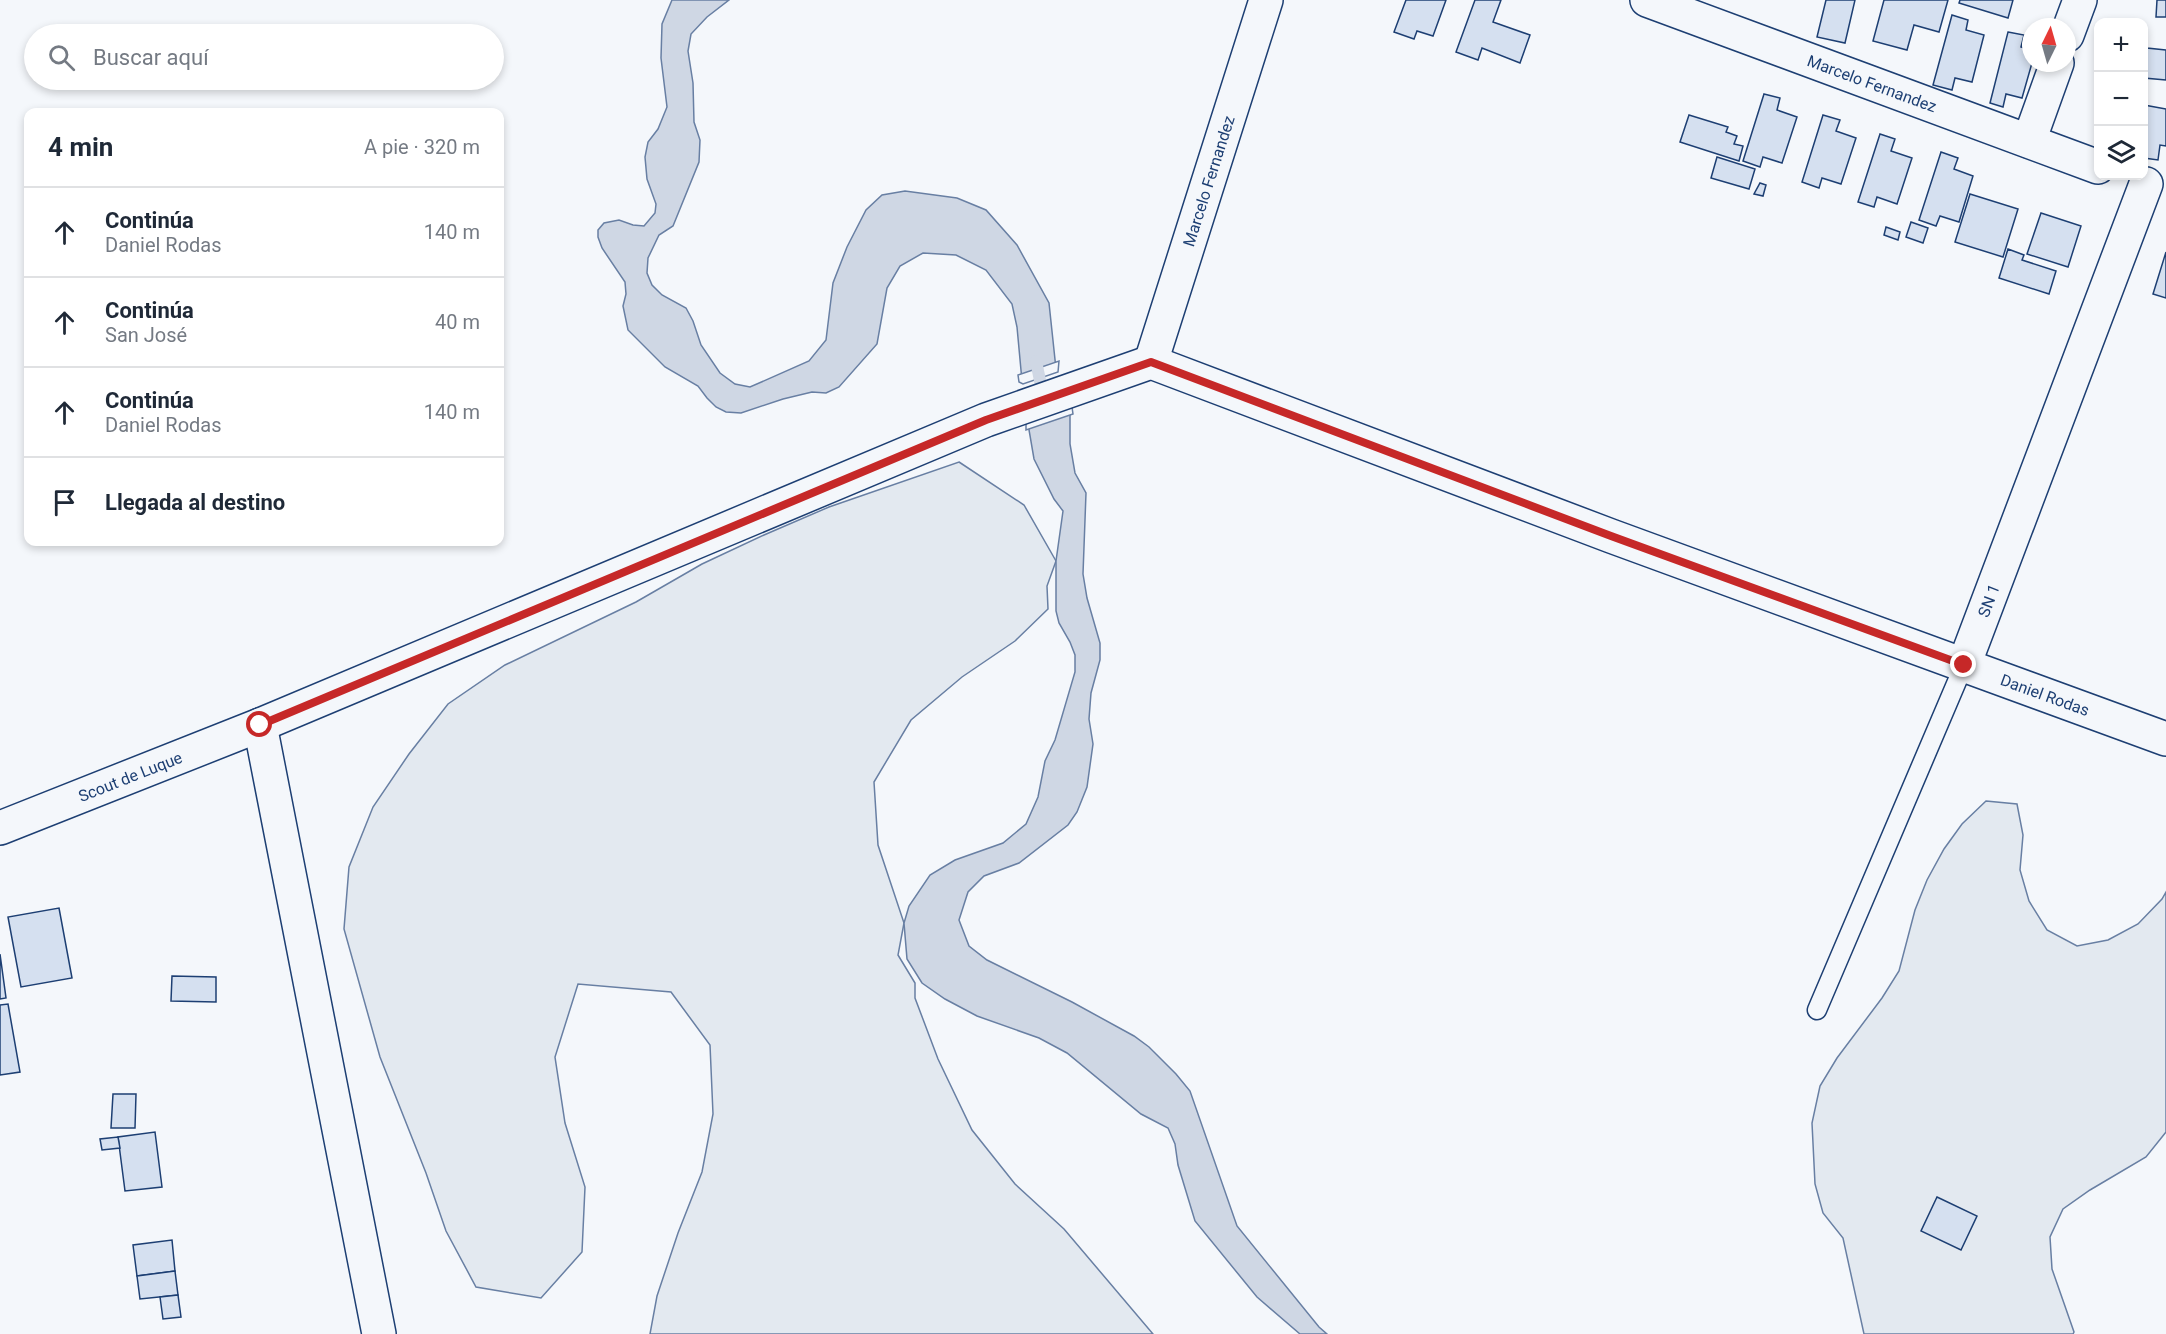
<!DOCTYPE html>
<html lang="es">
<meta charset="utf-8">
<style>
:root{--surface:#fff;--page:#f2f2f3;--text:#1f2937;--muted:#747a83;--line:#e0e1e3}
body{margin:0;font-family:Roboto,sans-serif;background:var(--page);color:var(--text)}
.controls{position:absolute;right:18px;top:18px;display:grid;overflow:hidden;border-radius:12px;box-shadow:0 3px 9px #0003}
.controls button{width:54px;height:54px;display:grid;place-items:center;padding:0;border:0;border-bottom:2px solid var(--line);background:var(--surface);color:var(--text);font:30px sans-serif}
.compass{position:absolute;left:2022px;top:18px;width:54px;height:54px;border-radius:50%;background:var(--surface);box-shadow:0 3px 9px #0003;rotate:5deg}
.stop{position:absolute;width:18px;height:18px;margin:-14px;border:4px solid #c62828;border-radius:50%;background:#fff}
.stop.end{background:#c62828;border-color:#fff;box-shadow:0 2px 6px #0008}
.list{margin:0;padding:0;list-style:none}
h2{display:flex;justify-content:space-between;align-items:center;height:78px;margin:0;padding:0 24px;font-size:26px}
h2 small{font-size:20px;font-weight:400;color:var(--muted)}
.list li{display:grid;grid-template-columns:39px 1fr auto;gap:18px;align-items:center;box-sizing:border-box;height:90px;padding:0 24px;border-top:2px solid var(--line)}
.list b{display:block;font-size:22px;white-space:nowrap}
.list p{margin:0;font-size:20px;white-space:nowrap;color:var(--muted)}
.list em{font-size:20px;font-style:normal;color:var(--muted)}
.icon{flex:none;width:33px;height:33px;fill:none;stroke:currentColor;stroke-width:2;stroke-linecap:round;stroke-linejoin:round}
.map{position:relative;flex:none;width:2166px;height:1334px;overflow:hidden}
.search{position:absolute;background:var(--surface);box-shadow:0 3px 9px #0003;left:24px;top:24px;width:480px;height:66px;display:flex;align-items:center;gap:15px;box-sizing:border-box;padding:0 21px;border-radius:33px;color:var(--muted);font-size:22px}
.panel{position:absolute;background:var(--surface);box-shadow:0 3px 9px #0003;left:24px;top:108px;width:480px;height:438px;border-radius:12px}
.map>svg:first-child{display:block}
</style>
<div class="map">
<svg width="2166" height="1334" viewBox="0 0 2166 1334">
<rect width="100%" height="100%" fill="#f4f7fb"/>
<g fill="#e3e9f0" stroke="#687fa3" stroke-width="1.5">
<path d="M959 462 1024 505 1056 561 1047 586 1048 609 1015 641 962 677 911 720 874 782 878 845 904 923 898 955 915 983V998L938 1059 972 1130 1015 1184 1064 1229 1153 1334H650L657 1296 678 1233 702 1172 713 1114 710 1045 671 992 578 984 555 1057 565 1123 585 1187 582 1252 541 1298 476 1287 446 1231 426 1173 380 1057 344 929 349 867 373 807 409 754 448 704 505 665 636 602 702 564 764 535 829 507Z"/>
<path d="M1986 801 2017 804 2023 835 2020 870 2029 901 2047 930 2077 946 2108 940 2138 924 2162 899 2166 892V1132L2146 1157 2090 1190 2063 1209 2050 1237 2052 1269 2074 1332 2073 1334H1864L1843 1238 1823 1213 1815 1184 1812 1123 1820 1086 1837 1058 1882 998 1899 971 1915 910 1927 880 1944 849 1962 824Z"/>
</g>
<g fill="#cfd7e4" stroke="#687fa3" stroke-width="1.5">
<path d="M672 0H729L707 17 691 34 688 51 693 83 694 122 700 140 699 162 673 226 659 235 648 258 647 273 652 285 662 295 686 308 693 321 701 345 720 373 735 384 750 387 809 361 826 340 833 283 847 247 866 210 882 195 905 191 957 198 986 210 1017 245 1049 303 1056 369 1022 381 1017 327 1012 304 986 270 956 255 923 253 900 266 887 288 877 344 839 387 826 393 812 392 783 399 741 413 726 412 716 407 707 398 698 386 665 367 628 330 623 306 626 294 625 282 602 248 598 237V230L604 223 619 220 633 225 644 226 655 213 656 204 647 179 645 157 648 142 658 129 667 107 661 58 662 24Z"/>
<path d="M1070 410V444L1075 473 1086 493 1083 574 1087 598 1100 643V660L1091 693 1089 719 1093 744 1087 787 1077 812 1068 825 1019 863 984 876 968 892 959 920 969 946 987 960 1072 1002 1134 1036 1149 1047 1176 1074 1190 1091 1237 1226 1319 1327 1327 1334H1300L1257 1297 1195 1221 1178 1165 1175 1144 1168 1128 1141 1114 1067 1053 1039 1038 977 1016 945 999 922 983 907 959 904 923 909 906 930 875 955 860 1003 843 1026 824 1038 797 1045 761 1055 740 1075 672V655L1070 642 1059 623 1056 611V561L1063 511 1054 499 1034 459 1028 424Z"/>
</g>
<g fill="#f4f7fb" stroke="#687fa3" stroke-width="1.5">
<path d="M1059 361 1058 372 1023 384 1019 382 1018 375Z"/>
<path d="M1072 407 1073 414 1026 430V422Z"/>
</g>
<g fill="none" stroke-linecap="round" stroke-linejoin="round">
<path stroke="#cfd7e4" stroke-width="12" d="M1036 361 1044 400"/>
</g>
<g fill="#d5e0f0" stroke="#1d3f73" stroke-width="1.5">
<path d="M1406 0H1446L1433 36 1417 31 1414 39 1394 32Z"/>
<path d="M1475 0H1501L1493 22 1530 35 1520 63 1482 48 1478 60 1456 52Z"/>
<path d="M1826 0H1855L1845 43 1817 37Z"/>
<path d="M1884 0H1948L1939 32 1914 25 1907 50 1873 41Z"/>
<path d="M1960 0H2013L2008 18 1959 3Z"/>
<path d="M2157 0H2166V17H2156Z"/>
<path d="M1952 15 1968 20 1966 30 1984 35 1972 82 1955 78 1952 90 1933 85Z"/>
<path d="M2008 32 2024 35 2021 47 2031 50 2032 63 2022 98 2006 94 2003 107 1990 103Z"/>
<path d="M2144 42H2147V48L2166 50V80L2144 78Z"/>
<path d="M1764 94 1780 98 1777 110 1797 117 1782 163 1763 157 1760 167 1743 161Z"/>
<path d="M2144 105 2166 109V146L2160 145 2158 160 2144 158Z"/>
<path d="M1689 115 1728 127 1726 132 1737 136 1734 144 1743 146 1739 161 1680 142Z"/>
<path d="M1823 115 1840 120 1836 131 1856 138 1841 184 1822 178 1819 188 1802 182Z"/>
<path d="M1880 134 1895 139 1891 151 1912 158 1897 204 1877 197 1874 207 1858 202Z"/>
<path d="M1941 152 1958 158 1954 169 1973 176 1959 222 1940 216 1936 226 1919 220Z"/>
<path d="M1717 157 1755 169 1749 189 1711 178Z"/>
<path d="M1760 183 1766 185 1763 196 1754 194Z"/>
<path d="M1970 194 2018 209 2003 257 1955 242Z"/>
<path d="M2041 213 2081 226 2068 267 2027 254Z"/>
<path d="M1911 222 1928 228 1923 243 1906 237Z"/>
<path d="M1886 227 1900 232 1898 240 1884 235Z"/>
<path d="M2008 249 2024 255 2022 260 2056 271 2049 294 1999 278Z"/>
<path d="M2166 252V298L2153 294Z"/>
<path d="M59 908 72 978 21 987 8 917Z"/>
<path d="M0 954 6 998 0 999Z"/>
<path d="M172 976 216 977V1002L171 1001Z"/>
<path d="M8 1004 20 1072 0 1075V1005Z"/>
<path d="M113 1094H136L135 1128H111Z"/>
<path d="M155 1132 162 1187 125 1191 118 1137Z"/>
<path d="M118 1137 120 1148 102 1150 100 1139Z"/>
<path d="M1937 1197 1977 1216 1961 1250 1921 1231Z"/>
<path d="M172 1240 175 1271 137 1276 133 1245Z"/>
<path d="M175 1271 178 1295 140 1299 137 1276Z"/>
<path d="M178 1295 181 1317 163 1319 160 1297Z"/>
</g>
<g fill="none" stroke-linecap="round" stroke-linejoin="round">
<defs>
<path id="lane" d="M1817 1010 1964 665"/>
<g id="street">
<path id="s1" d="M1647 0 2098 167"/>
<path d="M2067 35 2080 0"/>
<path d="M2029 141 2057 63"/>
<path id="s2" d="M1151 362 1266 0"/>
<path id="s3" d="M1964 665 2146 184"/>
<path d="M260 725 379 1334"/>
<path id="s4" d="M0 828 260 725 986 420 1151 362 1611 536 2166 739"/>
</g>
</defs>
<use href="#lane" stroke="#1d3f73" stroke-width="21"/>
<use href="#street" stroke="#1d3f73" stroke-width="36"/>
<use href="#lane" stroke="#f4f7fb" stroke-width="18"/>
<use href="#street" stroke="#f4f7fb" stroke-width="33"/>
</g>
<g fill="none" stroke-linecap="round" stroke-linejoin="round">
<path stroke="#c62828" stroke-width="8" d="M260 725 986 420 1151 362 1611 536 1964 665"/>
</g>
<g text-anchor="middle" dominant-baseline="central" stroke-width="4.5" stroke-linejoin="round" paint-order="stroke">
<g font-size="16" fill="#1d3f73" stroke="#f4f7fb">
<text stroke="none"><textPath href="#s1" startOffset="240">Marcelo Fernandez</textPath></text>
<text stroke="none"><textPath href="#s2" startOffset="190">Marcelo Fernandez</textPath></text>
<text stroke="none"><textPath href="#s3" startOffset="69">SN 1</textPath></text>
<text stroke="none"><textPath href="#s4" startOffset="2196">Daniel Rodas</textPath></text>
<text stroke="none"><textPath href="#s4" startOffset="140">Scout de Luque</textPath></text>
</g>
</g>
</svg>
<div class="controls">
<button>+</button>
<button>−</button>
<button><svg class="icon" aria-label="layers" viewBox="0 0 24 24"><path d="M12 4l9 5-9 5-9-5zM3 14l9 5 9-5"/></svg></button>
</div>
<svg class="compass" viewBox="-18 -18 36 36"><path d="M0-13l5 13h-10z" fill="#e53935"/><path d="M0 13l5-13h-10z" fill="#747a83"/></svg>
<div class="stop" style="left:260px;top:725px"></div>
<div class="stop end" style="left:1964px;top:665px"></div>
<div class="search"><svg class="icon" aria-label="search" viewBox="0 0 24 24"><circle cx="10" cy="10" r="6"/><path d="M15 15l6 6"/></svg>Buscar aquí</div>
<section class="panel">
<h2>4 min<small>A pie · 320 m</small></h2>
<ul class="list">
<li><svg class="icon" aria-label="ahead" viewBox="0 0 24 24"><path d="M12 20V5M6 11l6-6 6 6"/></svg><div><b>Continúa</b><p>Daniel Rodas</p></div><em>140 m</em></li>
<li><svg class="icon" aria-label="ahead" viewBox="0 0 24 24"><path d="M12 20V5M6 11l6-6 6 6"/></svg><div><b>Continúa</b><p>San José</p></div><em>40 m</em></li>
<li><svg class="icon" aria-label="ahead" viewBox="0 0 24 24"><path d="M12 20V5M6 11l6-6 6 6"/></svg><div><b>Continúa</b><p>Daniel Rodas</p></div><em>140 m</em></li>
<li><svg class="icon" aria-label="arrive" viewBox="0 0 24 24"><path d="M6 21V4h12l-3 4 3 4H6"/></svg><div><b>Llegada al destino</b></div></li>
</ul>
</section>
</div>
